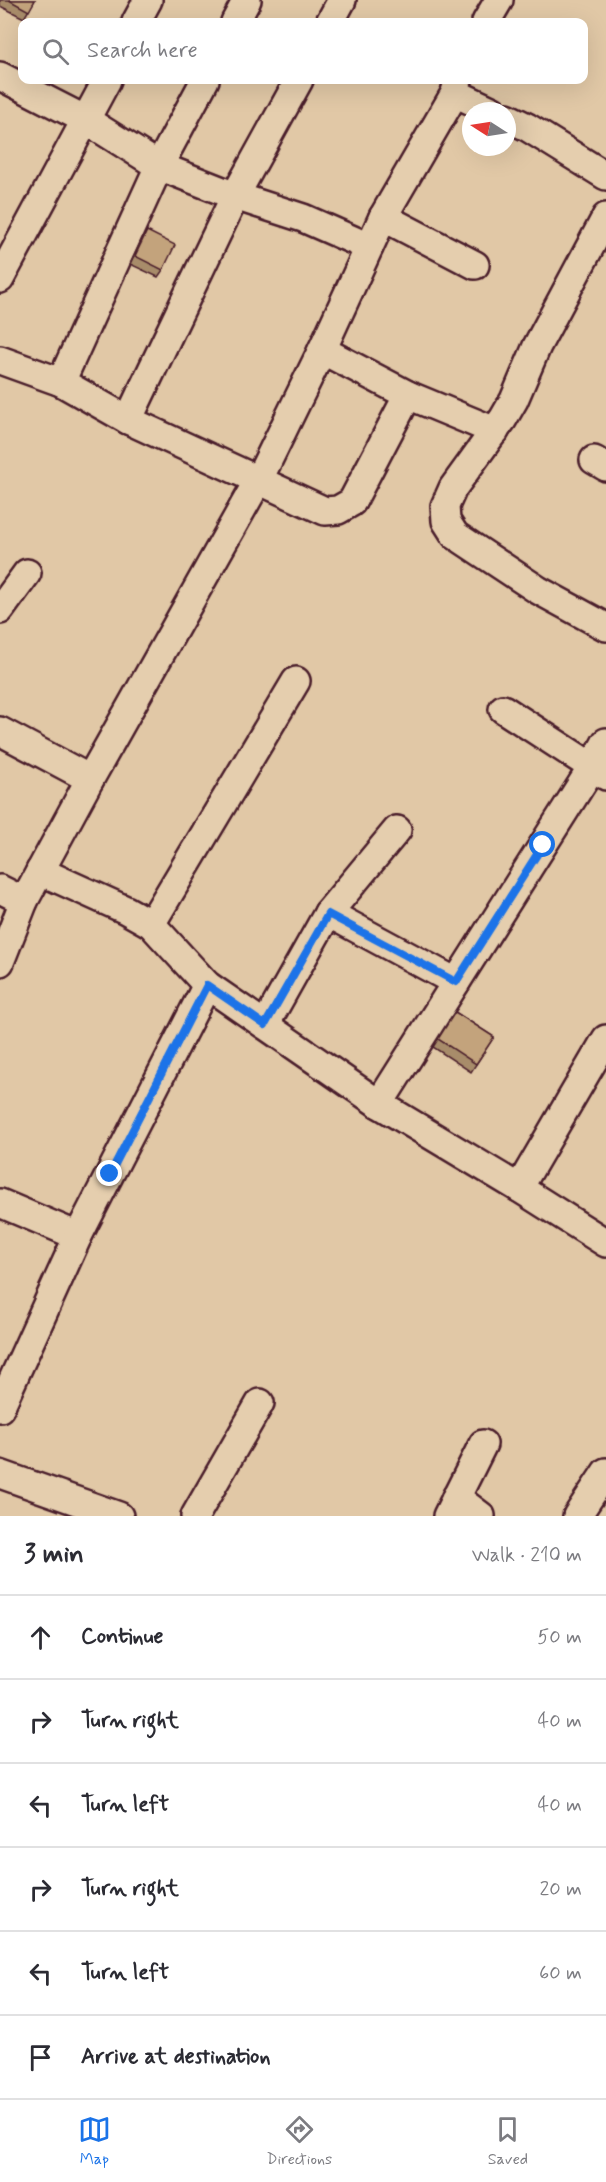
<!DOCTYPE html>
<meta charset="utf-8">
<style>
:root{--surface:#fff;--page:#f7f7f7;--text:#2b2b33;--muted:#7c7c81;--line:#e1e1e2;--accent:#1a73e8}
body{margin:0;font-family:Mynerve,sans-serif;background:var(--page);color:var(--text)}
.compass{position:absolute;left:462px;top:102px;width:54px;height:54px;border-radius:50%;background:var(--surface);box-shadow:0 6px 24px #0002;rotate:282deg}
.stop{position:absolute;width:18px;height:18px;margin:-14px;border:4px solid #1a73e8;border-radius:50%;background:#fff}
.stop.end{background:#1a73e8;border-color:#fff;box-shadow:0 2px 6px #0008}
.list{margin:0;padding:0;list-style:none}
h2{display:flex;justify-content:space-between;align-items:center;height:78px;margin:0;padding:0 24px;font-size:26px}
h2 small{font-size:20px;font-weight:400;color:var(--muted)}
.list li{display:grid;grid-template-columns:39px 1fr auto;gap:18px;align-items:center;box-sizing:border-box;height:84px;padding:0 24px;border-top:2px solid var(--line)}
.list b{display:block;font-size:22px;white-space:nowrap}
.list em{font-size:20px;font-style:normal;color:var(--muted)}
.icon{flex:none;width:33px;height:33px;fill:none;stroke:currentColor;stroke-width:2;stroke-linecap:round;stroke-linejoin:round}
.map{position:relative;flex:none;width:606px;height:1516px;overflow:hidden}
.search{position:absolute;background:var(--surface);box-shadow:0 6px 24px #0002;left:18px;right:18px;top:18px;height:66px;display:flex;align-items:center;gap:15px;box-sizing:border-box;padding:0 21px;border-radius:12px;color:var(--muted);font-size:22px}
.sheet{height:582px;background:var(--surface)}
nav{display:flex;justify-content:space-around;align-items:center;box-sizing:border-box;height:84px;border-top:2px solid var(--line);background:var(--surface);font-size:16px;color:var(--muted)}
nav a{display:grid;justify-items:center;gap:3px}
nav .on{color:var(--accent)}
.map>svg:first-child{display:block}
</style>
<div class="map">
<svg width="606" height="1516" viewBox="0 0 606 1516">
<rect width="100%" height="100%" fill="#e1c8a6"/>
<filter id="ink" filterUnits="userSpaceOnUse"><feTurbulence type="fractalNoise" baseFrequency=".0167" numOctaves="2"/><feDisplacementMap in="SourceGraphic" scale="12" xChannelSelector="R" yChannelSelector="G"/><feConvolveMatrix kernelMatrix="1 2 1 2 8 2 1 2 1" color-interpolation-filters="sRGB"/></filter>
<g filter="url(#ink)">
<g fill="none" stroke-linecap="round" stroke-linejoin="round">
<defs>
<g id="street">
<path d="M136 22 148 0"/>
<path d="M235 22 247 0"/>
<path d="M330 22 342 0"/>
<path d="M486 22 499 0"/>
<path d="M0 76 86 120 159 166 235 196 303 218 369 247"/>
<path d="M455 93 493 111"/>
<path d="M507 117 527 127 606 176"/>
<path d="M383 217 475 265"/>
<path d="M606 217 537 346 514 400 503 419 453 488 445 506 446 521 455 535 538 590 606 627"/>
<path d="M0 279 107 80"/>
<path d="M322 350 408 395 495 431"/>
<path d="M0 360 61 382 128 420 325 511 338 510 352 502 408 395"/>
<path d="M61 382 159 166 205 80"/>
<path d="M128 420 235 196 299 80"/>
<path d="M594 460 606 467"/>
<path d="M0 610 27 573"/>
<path d="M503 709 606 776"/>
<path d="M0 731 90 779"/>
<path d="M40 871 126 910 151 924 207 985 379 1104 519 1188 606 1243"/>
<path d="M0 889 24 901"/>
<path d="M328 913 456 982"/>
<path d="M151 924 296 681"/>
<path d="M0 962 24 901 90 779 259 479 322 350 383 217 455 93 458 80"/>
<path d="M265 1025 328 913 397 830"/>
<path d="M379 1104 593 766 606 742"/>
<path d="M519 1188 606 1039"/>
<path d="M0 1203 78 1236"/>
<path d="M0 1408 78 1236 207 985"/>
<path d="M0 1474 119 1516"/>
<path d="M456 1497 481 1516"/>
<path d="M195 1516 260 1403"/>
<path d="M447 1516 483 1444"/>
<path d="M577 1516 606 1472"/>
</g>
</defs>
<use href="#street" stroke="#4a1f2b" stroke-width="32"/>
<use href="#street" stroke="#e5ceae" stroke-width="27"/>
</g>
<g fill="#a88c6a" stroke="#4a1f2b" stroke-width="1.5">
<path d="M0 0H35L24 18 0 6Z"/>
<path d="M147 231 163 270 158 277 130 264 142 239Z"/>
<path d="M455 1012 494 1037 471 1072 433 1047Z"/>
</g>
<g fill="#c3a37b" stroke="#4a1f2b" stroke-width="1.5">
<path d="M9 0H35L29 11Z"/>
<path d="M147 231 175 245 163 270 135 256Z"/>
<path d="M455 1012 494 1037 476 1064 438 1039Z"/>
</g>
</g>
<g fill="none" stroke-linecap="round" stroke-linejoin="round" filter="url(#ink)">
<path stroke="#1a73e8" stroke-width="8" d="M110 1174 207 985 265 1025 328 914 456 982 543 845"/>
</g>
</svg>
<svg class="compass" viewBox="-18 -18 36 36"><path d="M0-13l5 13h-10z" fill="#e53935"/><path d="M0 13l5-13h-10z" fill="#7c7c81"/></svg>
<div class="stop" style="left:543px;top:845px"></div>
<div class="stop end" style="left:110px;top:1174px"></div>
<div class="search"><svg class="icon" aria-label="search" viewBox="0 0 24 24"><circle cx="10" cy="10" r="6"/><path d="M15 15l6 6"/></svg>Search here</div>
</div>
<section class="sheet">
<h2>3 min<small>Walk · 210 m</small></h2>
<ul class="list">
<li><svg class="icon" aria-label="ahead" viewBox="0 0 24 24"><path d="M12 20V5M6 11l6-6 6 6"/></svg><div><b>Continue</b></div><em>50 m</em></li>
<li><svg class="icon" aria-label="right" viewBox="0 0 24 24"><path d="M7 20v-9h11M14 6l5 5-5 5"/></svg><div><b>Turn right</b></div><em>40 m</em></li>
<li><svg class="icon" aria-label="left" viewBox="0 0 24 24"><path d="M17 20v-9H6M10 6l-5 5 5 5"/></svg><div><b>Turn left</b></div><em>40 m</em></li>
<li><svg class="icon" aria-label="right" viewBox="0 0 24 24"><path d="M7 20v-9h11M14 6l5 5-5 5"/></svg><div><b>Turn right</b></div><em>20 m</em></li>
<li><svg class="icon" aria-label="left" viewBox="0 0 24 24"><path d="M17 20v-9H6M10 6l-5 5 5 5"/></svg><div><b>Turn left</b></div><em>60 m</em></li>
<li><svg class="icon" aria-label="arrive" viewBox="0 0 24 24"><path d="M6 21V4h12l-3 4 3 4H6"/></svg><div><b>Arrive at destination</b></div></li>
</ul>
</section>
<nav>
<a class="on"><svg class="icon" aria-label="map" viewBox="0 0 24 24"><path d="M3 6l6-2 6 2 6-2v14l-6 2-6-2-6 2zM9 4v14M15 6v14"/></svg>Map</a>
<a><svg class="icon" aria-label="directions" viewBox="0 0 24 24"><path d="M12 3l9 9-9 9-9-9zM9 14v-3h6M13 9l2 2-2 2"/></svg>Directions</a>
<a><svg class="icon" aria-label="saved" viewBox="0 0 24 24"><path d="M7 4h10v16l-5-4-5 4z"/></svg>Saved</a>
</nav>
